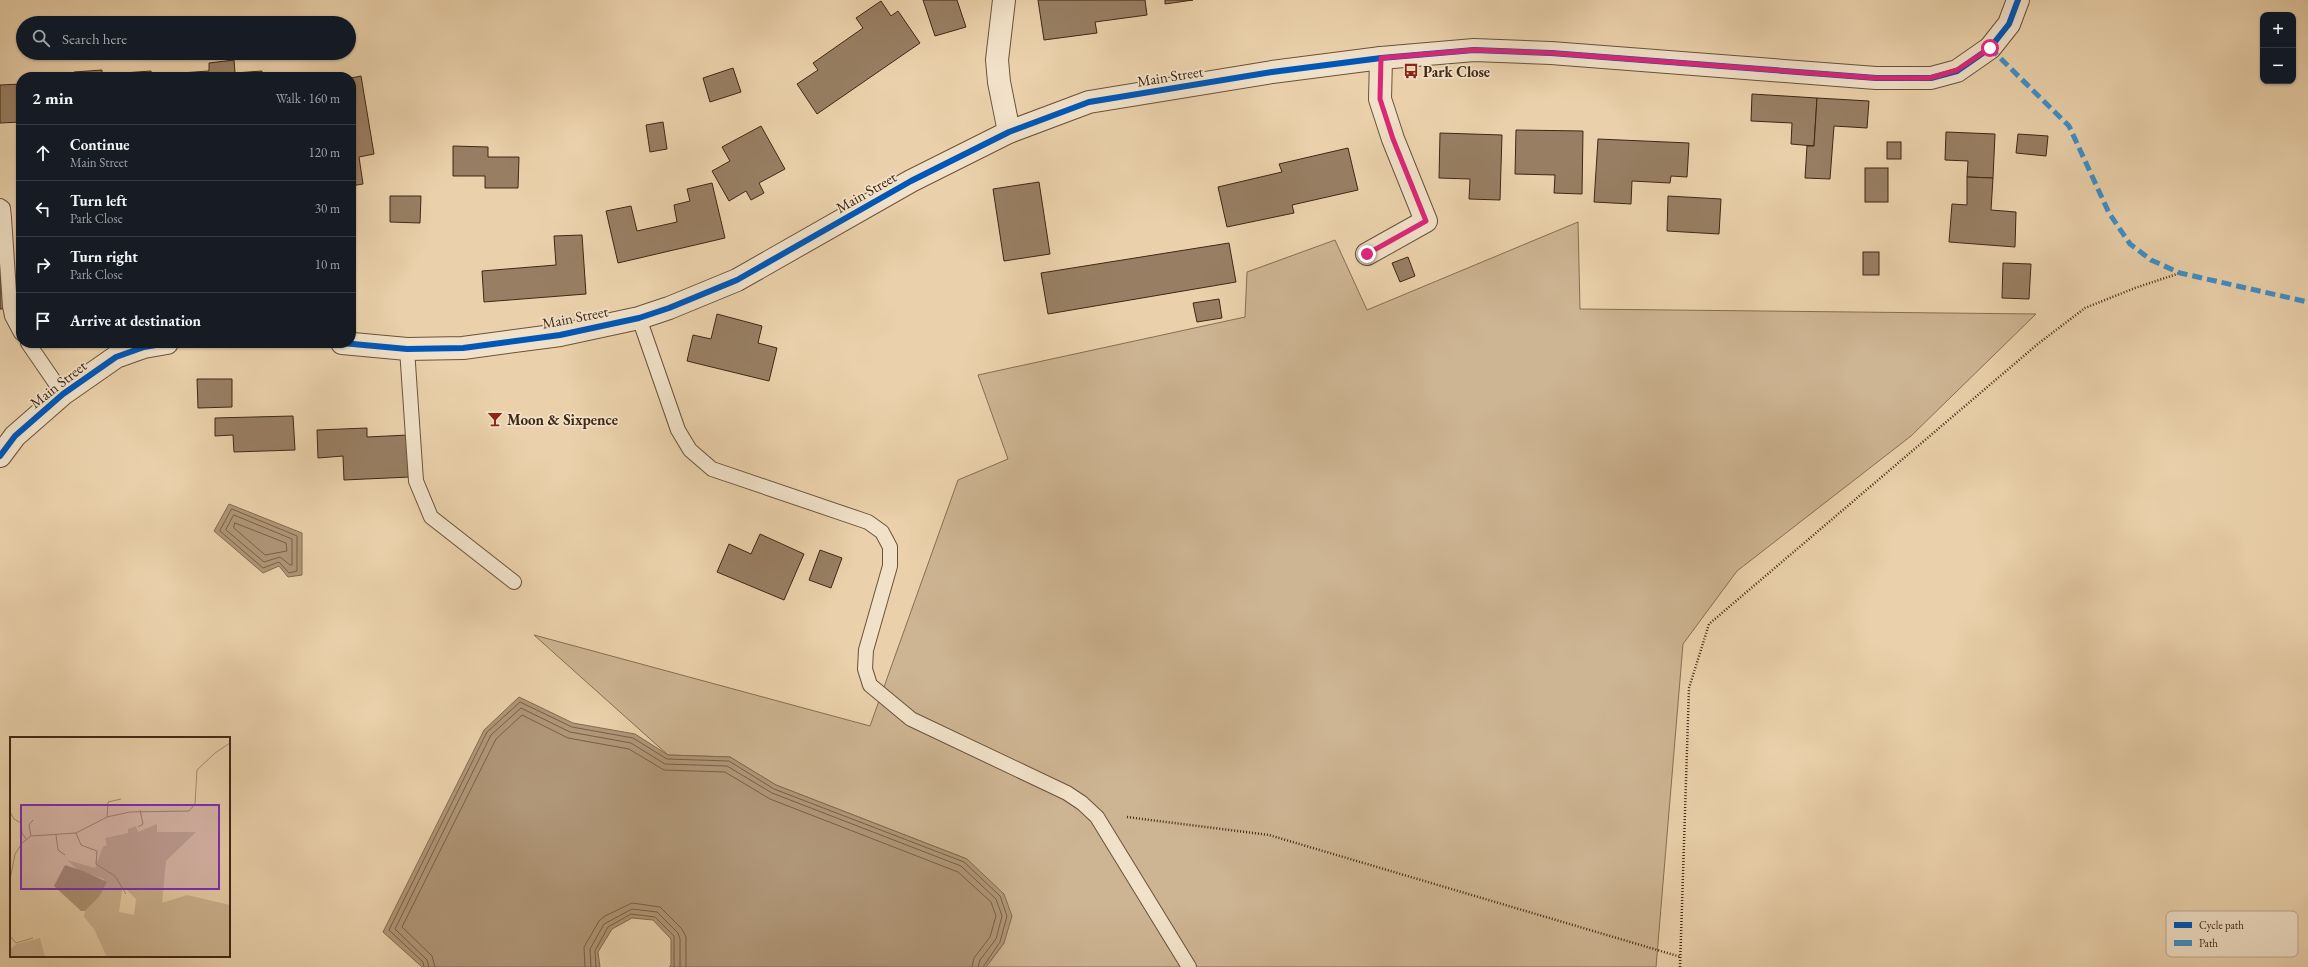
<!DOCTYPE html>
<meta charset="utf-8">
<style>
:root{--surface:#171b24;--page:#20242c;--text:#f1f3f6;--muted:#9ea1a6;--line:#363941}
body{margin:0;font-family:"EB Garamond",serif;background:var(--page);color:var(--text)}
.controls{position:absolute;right:12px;top:12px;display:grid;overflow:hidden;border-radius:8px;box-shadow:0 1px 3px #0004}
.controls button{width:36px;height:36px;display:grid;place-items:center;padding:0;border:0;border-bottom:1px solid var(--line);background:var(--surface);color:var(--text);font:20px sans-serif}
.stop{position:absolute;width:12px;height:12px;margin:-9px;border:3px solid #db2777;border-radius:50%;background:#fff}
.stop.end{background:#db2777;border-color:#fff;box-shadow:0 1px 4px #0008}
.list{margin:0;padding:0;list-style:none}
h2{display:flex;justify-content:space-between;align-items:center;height:52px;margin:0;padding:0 16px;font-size:17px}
h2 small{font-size:13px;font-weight:400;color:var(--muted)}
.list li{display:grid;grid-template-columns:26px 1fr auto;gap:12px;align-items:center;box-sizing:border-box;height:56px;padding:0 16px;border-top:1px solid var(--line)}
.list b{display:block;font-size:15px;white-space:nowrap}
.list p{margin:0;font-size:13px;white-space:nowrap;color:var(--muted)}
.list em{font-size:13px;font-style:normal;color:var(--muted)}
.icon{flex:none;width:22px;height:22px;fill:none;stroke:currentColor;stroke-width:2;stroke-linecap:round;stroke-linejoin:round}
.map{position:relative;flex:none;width:2308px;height:967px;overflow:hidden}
.search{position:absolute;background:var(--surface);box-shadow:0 1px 3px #0004;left:16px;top:16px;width:340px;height:44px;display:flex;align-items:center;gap:10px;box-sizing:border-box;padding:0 14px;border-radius:22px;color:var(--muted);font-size:15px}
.panel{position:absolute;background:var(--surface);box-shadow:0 1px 3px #0004;left:16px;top:72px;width:340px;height:276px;border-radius:16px}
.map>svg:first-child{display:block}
</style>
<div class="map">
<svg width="2308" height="967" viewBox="0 0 2308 967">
<rect width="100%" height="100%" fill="#ead1ab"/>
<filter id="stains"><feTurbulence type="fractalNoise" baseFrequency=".005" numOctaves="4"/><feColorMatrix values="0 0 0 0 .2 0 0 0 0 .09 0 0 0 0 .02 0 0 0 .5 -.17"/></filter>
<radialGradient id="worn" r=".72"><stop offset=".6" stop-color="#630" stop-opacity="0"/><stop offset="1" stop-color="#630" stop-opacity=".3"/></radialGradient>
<path fill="#cdb492" stroke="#866e54" d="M1578 222 1580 309 2036 314 1911 436 1737 571 1683 644 1656 967H986L1004 943 967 859 776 785 730 757 668 755 534 635 870 726 958 480 1008 459 978 375 1245 317 1247 272 1335 240 1367 310Z"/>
<g fill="#b09778" stroke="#836a50">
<path d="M229 504 302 533V575L288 577 279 566 263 573 214 531Z"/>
<path d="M519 697 573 723 635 734 668 755 730 757 776 785 967 859 1004 894 1012 916 1004 943 986 967H669L671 965V939L653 920 632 918 612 929 598 952 600 967H422L383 932 484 730Z"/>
</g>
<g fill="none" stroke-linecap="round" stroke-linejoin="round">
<g stroke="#785f46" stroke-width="1">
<path d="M232 509 297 536V571L289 573 279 562 263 568 220 531Z"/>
<path d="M234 515 292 539V565H290L280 557 264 562 226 530Z"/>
<path d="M235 523 286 543 287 551 265 555 234 528Z"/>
<path d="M424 967 423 962 389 930 487 732 520 702 572 727 633 738 667 759 729 761 774 789 964 862 1000 896 1007 916 1000 942 983 967"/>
<path d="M429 967 427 960 395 929 491 735 521 708 570 732 631 743 665 764 727 766 772 793 961 866 996 899 1002 916 996 939 980 960 978 967"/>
<path d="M435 967 432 956 402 927 496 739 522 715 568 738 629 749 664 770 725 772 770 799 958 872 991 902 996 916 990 937 974 958 972 967"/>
<path d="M585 967 584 947 599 921 605 916 632 903 660 907 682 929 686 937V967"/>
<path d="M591 967 590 949 604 924 632 909 657 912 678 933 680 939V967"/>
<path d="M596 967 595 951 608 927 631 914 655 917 674 936V967"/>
</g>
</g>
<g fill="#987f63" stroke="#402715">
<path d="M923 0H957L966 27 935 36Z"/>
<path d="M1038 0H1145L1147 15 1095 22 1097 33 1044 40Z"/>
<path d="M1165 0H1193L1165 4Z"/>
<path d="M881 1 891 16 898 11 920 43 817 114 797 84 818 70 813 63 863 28 856 18Z"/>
<path d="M234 60 235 73 262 71V77H123V73L151 71 152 75 209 71V63Z"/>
<path d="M733 68 741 92 710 102 703 78Z"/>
<path d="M102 70V77H74V72Z"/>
<path d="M361 76 374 154 359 157 363 184 351 186V78Z"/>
<path d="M21 84V122L0 123V85Z"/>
<path d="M1752 94 1817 98 1814 146 1791 144 1792 123 1751 121Z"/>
<path d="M1817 98 1869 101 1867 128 1834 126 1830 179 1805 178 1807 146H1814Z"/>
<path d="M663 122 667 149 650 152 646 125Z"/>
<path d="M761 126 785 169 759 183 764 193 751 200 746 191 729 201 712 171 730 161 722 147Z"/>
<path d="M1516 130 1583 131 1582 194 1554 193 1555 175 1515 174Z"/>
<path d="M1946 132 1995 134 1993 178 1967 177 1968 161 1945 160Z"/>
<path d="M1440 133 1502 135 1500 200 1469 199 1470 179 1439 178Z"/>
<path d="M2018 134 2048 136 2046 156 2016 153Z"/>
<path d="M1598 139 1689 143 1687 177 1671 176 1670 183 1632 181 1631 204 1594 202Z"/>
<rect x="1887" y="142" width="14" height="17"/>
<path d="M453 146 488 147V157H519L518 188H485V176H453Z"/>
<path d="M1348 148 1358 190 1292 205 1294 213 1227 227 1218 187 1282 172 1279 164Z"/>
<rect x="1865" y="168" width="23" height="34"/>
<path d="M1967 177 1993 178 1991 210 2016 212 2015 247 1949 242 1952 204 1967 205Z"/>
<path d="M1039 182 1050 254 1004 261 993 189Z"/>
<path d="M712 183 725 238 618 263 606 211 631 206 637 231 677 222 674 205 690 201 687 189Z"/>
<path d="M390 196H421L420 223 390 222Z"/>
<path d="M1668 196 1721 199 1719 234 1667 231Z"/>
<path d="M582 235 586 294 484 302 482 271 556 265 554 236Z"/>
<path d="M1229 243 1236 282 1048 314 1041 273Z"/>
<rect x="1863" y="252" width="16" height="23"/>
<path d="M1408 257 1415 276 1400 282 1392 263Z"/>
<path d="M2003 263 2031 264 2029 299 2002 298Z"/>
<path d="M0 275 5 309H0Z"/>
<path d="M1219 299 1222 318 1197 322 1193 303Z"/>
<path d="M717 314 762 326 758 343 777 348 769 381 687 361 693 335 711 339Z"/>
<path d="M197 379H232V407L198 408Z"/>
<path d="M293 416 295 450 234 452 233 435 215 436V418Z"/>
<path d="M367 428V437L408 435 410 477 344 480 343 456 318 458 317 430Z"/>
<path d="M760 534 804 554 784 600 717 572 729 544 751 554Z"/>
<path d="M820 550 842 558 831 588 809 580Z"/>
</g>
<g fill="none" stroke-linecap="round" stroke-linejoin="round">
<defs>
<g id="lane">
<path d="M0 206 3 208 4 218 10 306 12 316 21 333"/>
<path d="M639 318 678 430 690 450 712 469 868 522 882 532 890 547V566L866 650 865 669 870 685 911 719 1067 793 1082 803 1097 817 1189 967"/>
<path d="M28 343 63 394"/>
<path d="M407 349 416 481 431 517 514 582"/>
</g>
<g id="street">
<path d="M1004 0 997 60 999 82 1009 132"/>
<path d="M1367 254 1426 221 1393 139 1380 99 1381 58"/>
<path d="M342 343 407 349 463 348 560 335 639 318 669 308 737 280 911 181 1009 132 1089 102 1272 72 1381 58 1474 50 1551 53 1876 78H1931L1957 71 1990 48 2009 24 2018 0"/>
<path d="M0 456 15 436 63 394 116 357 144 347 167 343"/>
</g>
</defs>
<use href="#lane" stroke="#6a523a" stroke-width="16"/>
<use href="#street" stroke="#6a523a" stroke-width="24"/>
<g stroke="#402715" stroke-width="2.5" stroke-dasharray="1 2" stroke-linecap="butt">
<path d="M1127 817 1269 835 1681 957"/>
<path d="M1680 967 1689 688 1709 624 2039 343 2085 308 2135 288 2180 273"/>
</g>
<use href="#lane" stroke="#f1e1c8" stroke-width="14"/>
<use href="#street" stroke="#f1e1c8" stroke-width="22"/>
<path stroke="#3f8fc8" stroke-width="5" stroke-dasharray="10 5" stroke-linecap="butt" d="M1990 48 2069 126 2109 213 2130 244 2151 260 2180 273 2308 302"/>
<defs>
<g id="cycleway">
<path d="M342 343 407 349 463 348 560 335 639 318 669 308 737 280 911 181 1009 132 1089 102 1272 72 1381 58 1474 50 1551 53 1876 78H1931L1957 71 1990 48 2009 24 2018 0"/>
<path d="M0 456 15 436 63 394 116 357 144 347 167 343"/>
</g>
</defs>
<use href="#cycleway" stroke="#f1e1c8" stroke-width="8"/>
<use href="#cycleway" stroke="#0057b8" stroke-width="6"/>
</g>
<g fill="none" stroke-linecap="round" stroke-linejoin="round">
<path stroke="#db2777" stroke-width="5" d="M1367 254 1426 221 1393 139 1380 99 1381 58 1474 50 1551 53 1876 78H1930L1957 70 1990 48"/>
</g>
<defs>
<symbol id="bus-bare" viewBox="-9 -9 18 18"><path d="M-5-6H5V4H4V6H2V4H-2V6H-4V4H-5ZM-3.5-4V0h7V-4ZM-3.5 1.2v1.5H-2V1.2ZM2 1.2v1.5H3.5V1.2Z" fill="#8f2418" stroke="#f1e1c8" stroke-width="2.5" paint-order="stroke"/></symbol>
<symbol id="bar-bare" viewBox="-9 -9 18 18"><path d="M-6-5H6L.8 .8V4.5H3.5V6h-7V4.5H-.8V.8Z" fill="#8f2418" stroke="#f1e1c8" stroke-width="2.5" paint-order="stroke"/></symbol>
</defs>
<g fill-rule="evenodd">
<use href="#bus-bare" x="1400" y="60" width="22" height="22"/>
<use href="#bar-bare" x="484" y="408" width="22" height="22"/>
</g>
<g text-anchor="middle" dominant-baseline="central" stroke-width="3.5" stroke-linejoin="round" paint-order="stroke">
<g font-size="15" font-weight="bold" fill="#402715" stroke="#f1e1c8" text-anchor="start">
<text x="1423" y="71">Park Close</text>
<text x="507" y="419">Moon &amp; Sixpence</text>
</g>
<g font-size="15" fill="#402715" stroke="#f1e1c8">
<text transform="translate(1170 76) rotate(-9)">Main Street</text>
<text transform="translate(866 192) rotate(-30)">Main Street</text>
<text transform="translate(575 317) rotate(-11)">Main Street</text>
<text transform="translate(58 384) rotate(-38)">Main Street</text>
</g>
</g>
<g transform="translate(10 737)">
<rect width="220" height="220" fill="#ead1ab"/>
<path d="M147 87V95H186L156 124 152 166 177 158 220 168V220H97L84 192 74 180 75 174 89 160 94 142 68 133 57 123 85 131 93 110 97 108 95 101 118 96V92L126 89 128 95ZM116 152 126 162 124 178 109 175 112 153ZM30 201 35 220H0V212L7 207Z" fill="#cdb492" fill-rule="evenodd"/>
<path d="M55 128 73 134 97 145 89 160 75 174H71L44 149Z" fill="#b09778"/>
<path fill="none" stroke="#a68d6f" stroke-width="1" d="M0 75 4 82 11 86 12 96 16 102M97 80 98 65 111 62M128 90 133 87 130 73M66 96 71 108 87 114 86 127 105 139 116 157M46 98 48 113 55 118M21 99 19 88 23 83M0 143 5 117 12 106 21 99 66 96 97 80 120 75 179 74 185 67 187 33 205 16 220 6M0 199 6 206 23 201"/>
<path fill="#7b2cbf" fill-opacity="0.15" stroke="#7b2cbf" stroke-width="2" d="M11 68H209V152H11Z"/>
<rect width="220" height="220" fill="none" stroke="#402715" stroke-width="2"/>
</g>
<rect x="2166" y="911" width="132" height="46" rx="6" fill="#f1e1c8" stroke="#bca992" stroke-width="1"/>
<rect x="2174" y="922" width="18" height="6" fill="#0057b8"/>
<rect x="2174" y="940" width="18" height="6" fill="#3f8fc8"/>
<g font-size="11" fill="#402715">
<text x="2199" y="929">Cycle path</text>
<text x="2199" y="947">Path</text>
</g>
<rect width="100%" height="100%" filter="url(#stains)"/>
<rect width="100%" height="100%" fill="url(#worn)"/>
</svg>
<div class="controls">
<button>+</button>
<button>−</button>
</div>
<div class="stop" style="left:1990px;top:48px"></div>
<div class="stop end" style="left:1367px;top:254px"></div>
<div class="search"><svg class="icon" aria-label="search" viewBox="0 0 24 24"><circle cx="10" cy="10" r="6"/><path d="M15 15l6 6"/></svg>Search here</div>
<section class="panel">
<h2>2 min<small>Walk · 160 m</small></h2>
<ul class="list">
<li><svg class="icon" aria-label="ahead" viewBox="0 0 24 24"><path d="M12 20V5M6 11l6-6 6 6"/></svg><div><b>Continue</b><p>Main Street</p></div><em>120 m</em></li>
<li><svg class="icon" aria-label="left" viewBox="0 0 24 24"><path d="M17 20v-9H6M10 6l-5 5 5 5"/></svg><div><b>Turn left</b><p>Park Close</p></div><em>30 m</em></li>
<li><svg class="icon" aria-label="right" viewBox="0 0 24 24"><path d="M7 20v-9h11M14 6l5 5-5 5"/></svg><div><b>Turn right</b><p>Park Close</p></div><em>10 m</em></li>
<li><svg class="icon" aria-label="arrive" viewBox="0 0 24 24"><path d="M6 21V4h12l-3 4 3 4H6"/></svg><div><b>Arrive at destination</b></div></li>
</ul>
</section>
</div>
